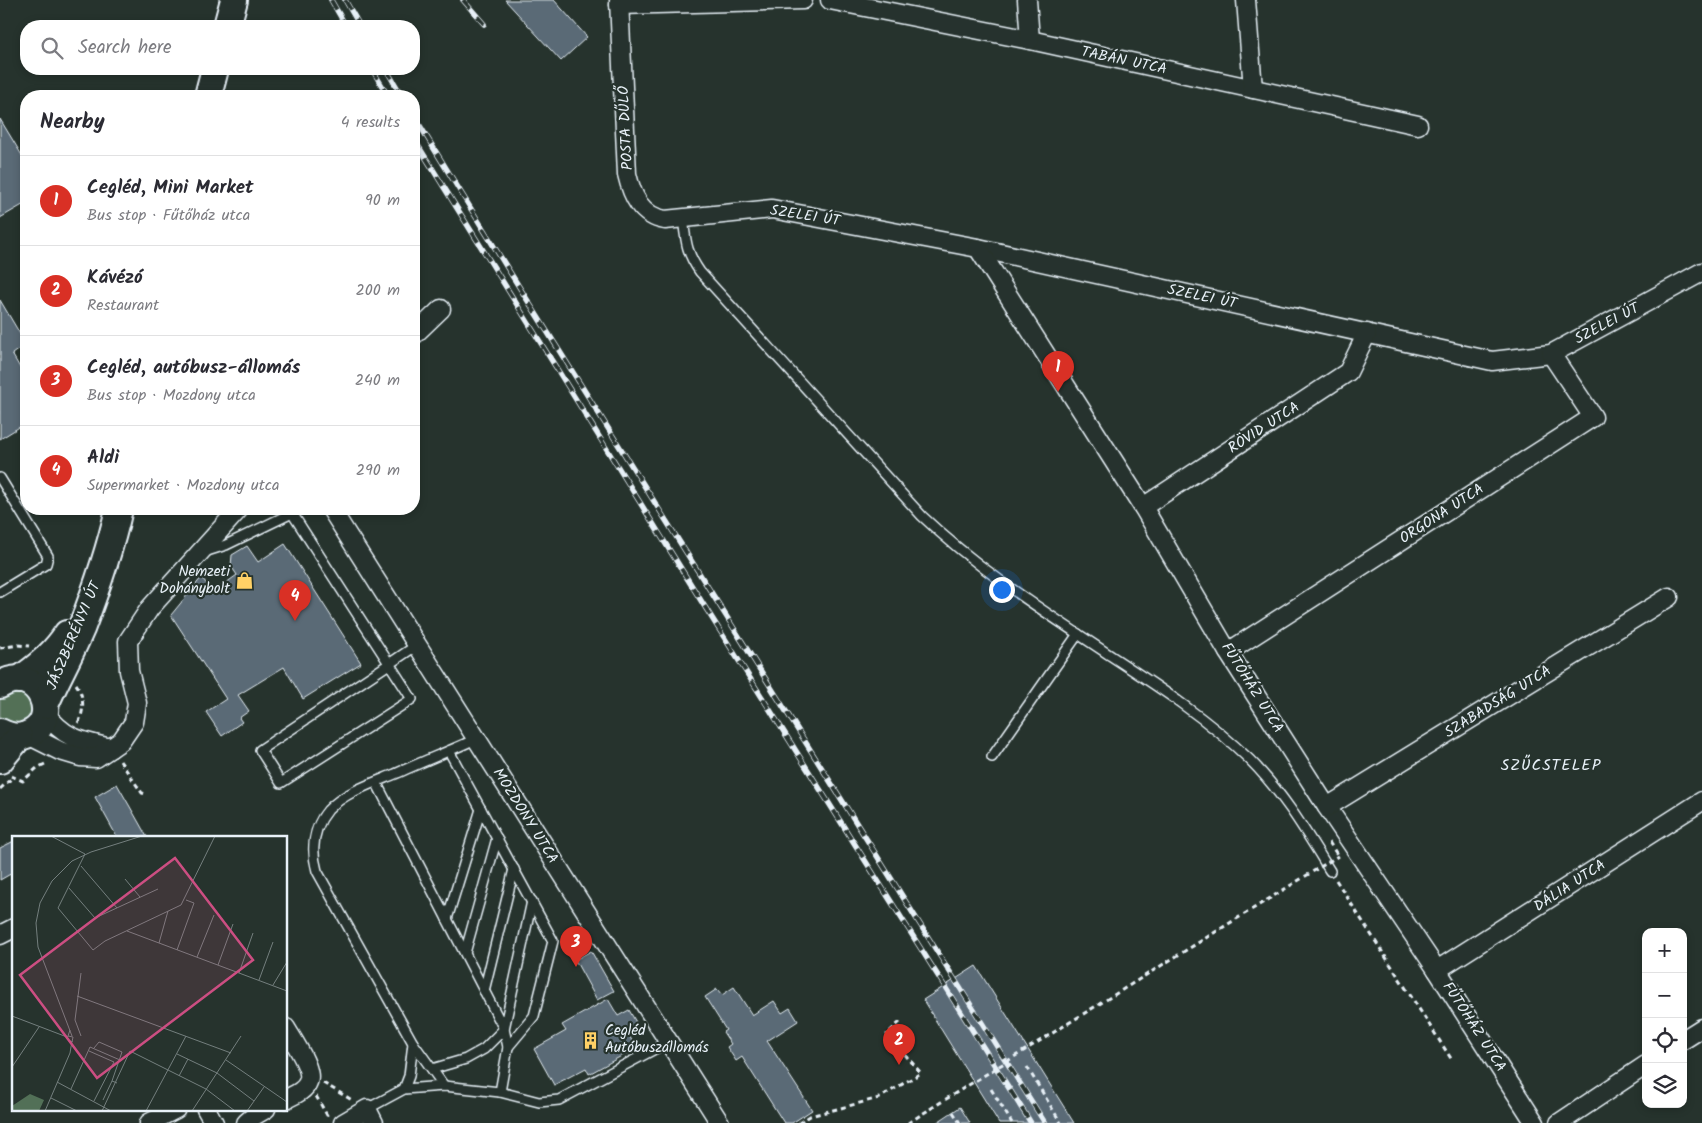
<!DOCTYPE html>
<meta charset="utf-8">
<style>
:root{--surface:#fff;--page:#f7f7f7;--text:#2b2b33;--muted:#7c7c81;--line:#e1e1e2;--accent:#d93025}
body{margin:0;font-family:Kalam,sans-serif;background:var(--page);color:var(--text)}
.controls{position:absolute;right:15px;bottom:15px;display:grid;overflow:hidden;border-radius:10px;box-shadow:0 2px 8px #0003}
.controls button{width:45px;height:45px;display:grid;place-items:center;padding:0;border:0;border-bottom:1px solid var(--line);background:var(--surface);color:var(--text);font:25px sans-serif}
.you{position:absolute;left:1001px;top:589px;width:18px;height:18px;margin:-12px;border:4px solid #fff;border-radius:50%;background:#1a73e8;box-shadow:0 0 0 8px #1a73e833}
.badge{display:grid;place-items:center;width:32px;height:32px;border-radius:50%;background:var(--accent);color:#fff;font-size:16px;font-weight:700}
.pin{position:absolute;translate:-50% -41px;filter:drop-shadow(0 1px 2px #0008)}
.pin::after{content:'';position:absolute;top:26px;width:18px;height:15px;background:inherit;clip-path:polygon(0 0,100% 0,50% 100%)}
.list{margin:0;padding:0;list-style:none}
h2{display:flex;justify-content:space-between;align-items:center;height:65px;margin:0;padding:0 20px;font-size:21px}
h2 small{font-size:16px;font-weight:400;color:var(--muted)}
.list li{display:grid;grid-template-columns:32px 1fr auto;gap:15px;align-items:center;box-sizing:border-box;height:90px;padding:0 20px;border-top:1px solid var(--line)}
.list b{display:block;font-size:19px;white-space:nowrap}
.list p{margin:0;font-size:16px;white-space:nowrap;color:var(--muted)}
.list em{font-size:16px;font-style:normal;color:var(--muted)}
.icon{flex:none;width:28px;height:28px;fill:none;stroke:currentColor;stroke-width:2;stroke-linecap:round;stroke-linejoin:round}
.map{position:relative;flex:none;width:1702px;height:1123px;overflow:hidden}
.search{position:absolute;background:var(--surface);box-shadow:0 2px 8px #0003;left:20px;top:20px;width:400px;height:55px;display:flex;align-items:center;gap:12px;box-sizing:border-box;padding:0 18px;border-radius:20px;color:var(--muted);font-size:19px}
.panel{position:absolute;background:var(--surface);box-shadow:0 2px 8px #0003;left:20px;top:90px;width:400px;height:425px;border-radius:20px}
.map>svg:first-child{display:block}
</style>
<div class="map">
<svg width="1702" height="1123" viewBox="0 0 1702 1123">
<rect width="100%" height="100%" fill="#26332d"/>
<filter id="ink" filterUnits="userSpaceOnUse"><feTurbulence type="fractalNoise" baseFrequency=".02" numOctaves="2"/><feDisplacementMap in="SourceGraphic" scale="10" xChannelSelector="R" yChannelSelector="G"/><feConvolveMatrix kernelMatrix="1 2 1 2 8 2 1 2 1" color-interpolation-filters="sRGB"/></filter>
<g filter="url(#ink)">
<path fill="#527057" stroke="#9db0a8" d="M13 689 36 700 28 727 0 721V697Z"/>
<g fill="#5a6a76" stroke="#e8f1f8">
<path d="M505 0H554L587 37 561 61Z"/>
<path d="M0 119 26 162V203L0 218Z"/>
<path d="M0 300 26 344 12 354 26 378V423L0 439Z"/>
<path d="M285 544 361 663 303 699 284 667 238 695 249 711 239 718 242 722 222 736 206 712 226 699 171 615 202 577 212 593 237 575 231 566 232 555 247 546 258 562Z"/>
<path d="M117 784 129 805 147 837H117L95 797Z"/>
<path d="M14 841V872L0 880V848Z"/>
<path d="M591 951 614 991 597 1000 575 960Z"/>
<path d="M976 966 1074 1123H999L923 1000Z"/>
<path d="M734 987 752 1015 774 1001 782 1013 790 1008 798 1021 767 1041 812 1110 792 1123H784L742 1057 736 1061 727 1047 731 1044 723 1032 726 1030 705 997 717 989 722 995Z"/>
<path d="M608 999 618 1016 629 1010 637 1024 626 1030 636 1048 589 1074 586 1068 554 1085 534 1049 566 1031 562 1025Z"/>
<path d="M960 1107 970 1123H936Z"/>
</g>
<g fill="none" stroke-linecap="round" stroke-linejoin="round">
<defs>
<g id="lane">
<path d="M683 218C686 242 686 252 700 272L922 516C979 570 1042 610 1108 654 1157 686 1208 719 1250 760 1283 793 1306 832 1330 871"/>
<path d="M0 478 48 556 46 564 0 592"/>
<path d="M300 509 292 513 412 699 281 783 260 750 389 664 417 645"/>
<path d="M204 552 226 545 292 513"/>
<path d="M449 751 553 941 534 1016 508 1047"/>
<path d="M992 757 1078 634"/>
<path d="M376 782 504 1029 508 1047 500 1092"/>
<path d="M447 919 481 809"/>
<path d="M465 953 497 838"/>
<path d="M484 991 514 869"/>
<path d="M413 1043 444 1086"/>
<path d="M432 1069 466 1059 484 1049 504 1029 532 901"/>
<path d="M404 1089 409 1076 413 1043 317 871C311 850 313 828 328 810 345 792 373 783 395 774 422 762 449 751 476 739"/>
<path d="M367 1109 404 1089 444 1086 500 1092 539 1102 559 1100 668 1042"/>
</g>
<g id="street">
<path d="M619 0 627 174C632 196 641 216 665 220L772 209 978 248 1492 361 1551 354 1702 272"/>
<path d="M830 0 1030 40 1418 125"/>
<path d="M1027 0 1030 40"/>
<path d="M1246 0 1253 89"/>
<path d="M619 5 803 0"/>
<path d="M978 248 1143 507 1228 652 1327 807 1437 970 1535 1123"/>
<path d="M414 335 441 309"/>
<path d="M1143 507 1348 372 1367 333"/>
<path d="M331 509 720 1123"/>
<path d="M1228 652 1593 417 1551 354"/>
<path d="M45 713C65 739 80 741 111 748"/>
<path d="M28 735 60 751 80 757 96 758 121 741 134 722 137 703 129 671 128 641 150 608 239 509"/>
<path d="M1327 807 1669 597"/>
<path d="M0 935 14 928"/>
<path d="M1437 970 1702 801"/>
<path d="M286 1028C292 1039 314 1070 308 1082 305 1091 294 1095 286 1099"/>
<path d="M1683 1040 1702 1028"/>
<path d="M206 1109 214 1123"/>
<path d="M149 1123 176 1109"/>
<path d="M246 1123 254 1116 266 1109"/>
<path d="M343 1123 367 1109 374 1123"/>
<path d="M1559 1123 1646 1065"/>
</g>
<g id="primary">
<path d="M227 26 234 0"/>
<path d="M208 96 215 69"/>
<path d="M19 680C38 667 55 653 67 634"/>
<path d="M0 685C38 661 65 722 26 735 17 739 8 736 0 732"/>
<path d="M45 705C56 679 70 655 81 629 96 590 110 549 119 509"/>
<path d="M0 760 19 737"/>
</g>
</defs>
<use href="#lane" stroke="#e8f1f8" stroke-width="12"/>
<use href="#street" stroke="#e8f1f8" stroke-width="21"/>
<use href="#primary" stroke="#e8f1f8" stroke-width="30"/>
<g stroke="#e8f1f8" stroke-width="3" stroke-dasharray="5 4" stroke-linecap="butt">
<path d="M0 648 18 645 29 646"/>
<path d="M76 684C84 695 85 711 78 723"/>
<path d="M120 761 142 793 146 794"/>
<path d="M11 776 23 781 37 768 47 763"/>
<path d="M0 789 12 778"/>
<path d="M1329 842 1338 856"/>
<path d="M1336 880 1452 1060"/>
<path d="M1027 1067 1061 1123"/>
<path d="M323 1083 352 1100"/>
<path d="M991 1089 1012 1123"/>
<path d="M316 1096 328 1117"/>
<path d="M953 1112 960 1123"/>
<path d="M799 1123 810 1116 879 1098 921 1073 887 1034 900 1022"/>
<path d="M908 1123 930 1109"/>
</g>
<use href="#lane" stroke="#26332d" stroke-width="9"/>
<use href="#street" stroke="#26332d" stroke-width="18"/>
<use href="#primary" stroke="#26332d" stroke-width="26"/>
<defs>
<g id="rail">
<path d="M331 0 346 26"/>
<path d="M345 0 360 26"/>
<path d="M463 0 484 24"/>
<path d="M372 69 388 96"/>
<path d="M386 69 402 96"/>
<path d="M414 116 506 266 1045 1123"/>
<path d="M414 139 705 607 1031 1123"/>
</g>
</defs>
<use href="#rail" stroke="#e8f1f8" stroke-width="5.5"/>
<use href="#rail" stroke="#26332d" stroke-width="4" stroke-dasharray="11" stroke-linecap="butt"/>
<path stroke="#e8f1f8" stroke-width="3" stroke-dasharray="5 4" stroke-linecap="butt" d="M930 1109 1338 856"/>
</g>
</g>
<defs>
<symbol id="shop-bare" viewBox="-9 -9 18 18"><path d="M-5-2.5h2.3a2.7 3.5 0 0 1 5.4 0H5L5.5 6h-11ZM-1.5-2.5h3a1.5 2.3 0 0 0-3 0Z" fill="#ffd166" stroke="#26332d" stroke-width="2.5" paint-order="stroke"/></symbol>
<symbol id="building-bare" viewBox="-9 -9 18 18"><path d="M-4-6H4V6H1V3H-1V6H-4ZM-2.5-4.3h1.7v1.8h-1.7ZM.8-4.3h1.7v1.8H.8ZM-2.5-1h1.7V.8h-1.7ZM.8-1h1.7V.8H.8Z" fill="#ffd166" stroke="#26332d" stroke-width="2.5" paint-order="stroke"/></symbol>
</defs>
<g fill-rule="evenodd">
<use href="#shop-bare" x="232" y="568" width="25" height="25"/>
<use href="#building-bare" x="578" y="1028" width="25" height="25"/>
</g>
<g text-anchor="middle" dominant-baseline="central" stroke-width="4.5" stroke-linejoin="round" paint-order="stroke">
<g font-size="15" fill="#e8f1f8" stroke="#26332d">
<text transform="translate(1124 61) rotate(12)">TABÁN UTCA</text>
<text transform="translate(626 128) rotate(-93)">POSTA DŰLŐ</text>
<text transform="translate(805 216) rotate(9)">SZELEI ÚT</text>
<text transform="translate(1202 297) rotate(12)">SZELEI ÚT</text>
<text transform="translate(1607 324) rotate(-28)">SZELEI ÚT</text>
<text transform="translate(1264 428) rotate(-33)">RÖVID UTCA</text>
<text transform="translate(1442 514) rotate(-33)">ORGONA UTCA</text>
<text transform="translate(74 636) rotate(-67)">JÁSZBERÉNYI ÚT</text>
<text transform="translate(1252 688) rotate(58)">FŰTŐHÁZ UTCA</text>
<text transform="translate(1498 702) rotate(-32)">SZABADSÁG UTCA</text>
<text transform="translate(525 816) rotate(58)">MOZDONY UTCA</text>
<text transform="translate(1570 886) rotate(-33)">DÁLIA UTCA</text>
<text transform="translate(1474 1027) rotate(57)">FŰTŐHÁZ UTCA</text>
</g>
<g font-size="15" fill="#e8f1f8" stroke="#26332d" text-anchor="end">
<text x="230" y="572">Nemzeti<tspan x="230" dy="17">Dohánybolt</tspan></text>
<text x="605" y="1031" text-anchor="start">Cegléd<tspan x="605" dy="17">Autóbuszállomás</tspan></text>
</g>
<g font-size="16" letter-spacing="1" fill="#e8f1f8" stroke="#26332d">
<text x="1551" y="765">SZŰCSTELEP</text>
</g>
</g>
<g transform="translate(12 836)">
<rect width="275" height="275" fill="#26332d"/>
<path d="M18 258 32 264 27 275H0V270Z" fill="#527057"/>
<path fill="none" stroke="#747f7e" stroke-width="1" d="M39 0 73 18 46 72 81 114 93 105 169 69 203 0M69 30 105 72M113 43 128 61M57 52 83 82M115 95 275 155M65 97 83 82 146 53M147 107 156 75M165 114 182 67 174 64M185 121 202 79M206 129 221 88M69 137 63 184 69 200M227 137 241 97M247 144 261 106M261 149 275 126M65 160 219 217M0 180 55 201M56 200 61 201 60 206 55 203 58 194M60 200 26 111 24 87 28 67 40 45 60 25 79 16 130 0M82 212 87 206 110 216 100 245 105 247M77 215 102 226 82 265M165 218 205 237 242 265M214 224 275 266M0 231 27 191M167 240 176 223M45 246 99 275M59 253 78 211 108 224M39 262 65 275M91 264 100 245M33 275 58 217 60 205M90 275 118 215 194 253 223 275M134 275 174 200M180 275 229 200M235 275 252 251"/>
<path fill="#cc4e82" fill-opacity="0.15" stroke="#cc4e82" stroke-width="2.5" d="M163 22 241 124 85 242 8 139Z"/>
<rect width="275" height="275" fill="none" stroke="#e8f1f8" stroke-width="2.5"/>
</g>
</svg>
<div class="controls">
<button>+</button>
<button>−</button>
<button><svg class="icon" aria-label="locate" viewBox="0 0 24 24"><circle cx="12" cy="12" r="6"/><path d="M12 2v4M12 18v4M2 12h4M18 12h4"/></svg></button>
<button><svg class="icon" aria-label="layers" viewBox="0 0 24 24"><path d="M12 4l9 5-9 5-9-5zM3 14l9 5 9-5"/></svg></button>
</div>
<div class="you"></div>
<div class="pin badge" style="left:1058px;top:392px">1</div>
<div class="pin badge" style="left:899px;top:1065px">2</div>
<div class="pin badge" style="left:576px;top:967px">3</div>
<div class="pin badge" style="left:295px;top:621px">4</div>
<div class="search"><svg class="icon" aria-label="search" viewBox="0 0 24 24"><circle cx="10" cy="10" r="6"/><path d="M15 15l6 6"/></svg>Search here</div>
<section class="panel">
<h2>Nearby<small>4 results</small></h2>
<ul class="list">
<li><span class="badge">1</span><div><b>Cegléd, Mini Market</b><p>Bus stop · Fűtőház utca</p></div><em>90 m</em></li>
<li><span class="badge">2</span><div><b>Kávézó</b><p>Restaurant</p></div><em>200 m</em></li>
<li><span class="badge">3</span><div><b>Cegléd, autóbusz-állomás</b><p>Bus stop · Mozdony utca</p></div><em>240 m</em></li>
<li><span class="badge">4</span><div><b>Aldi</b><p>Supermarket · Mozdony utca</p></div><em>290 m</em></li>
</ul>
</section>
</div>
